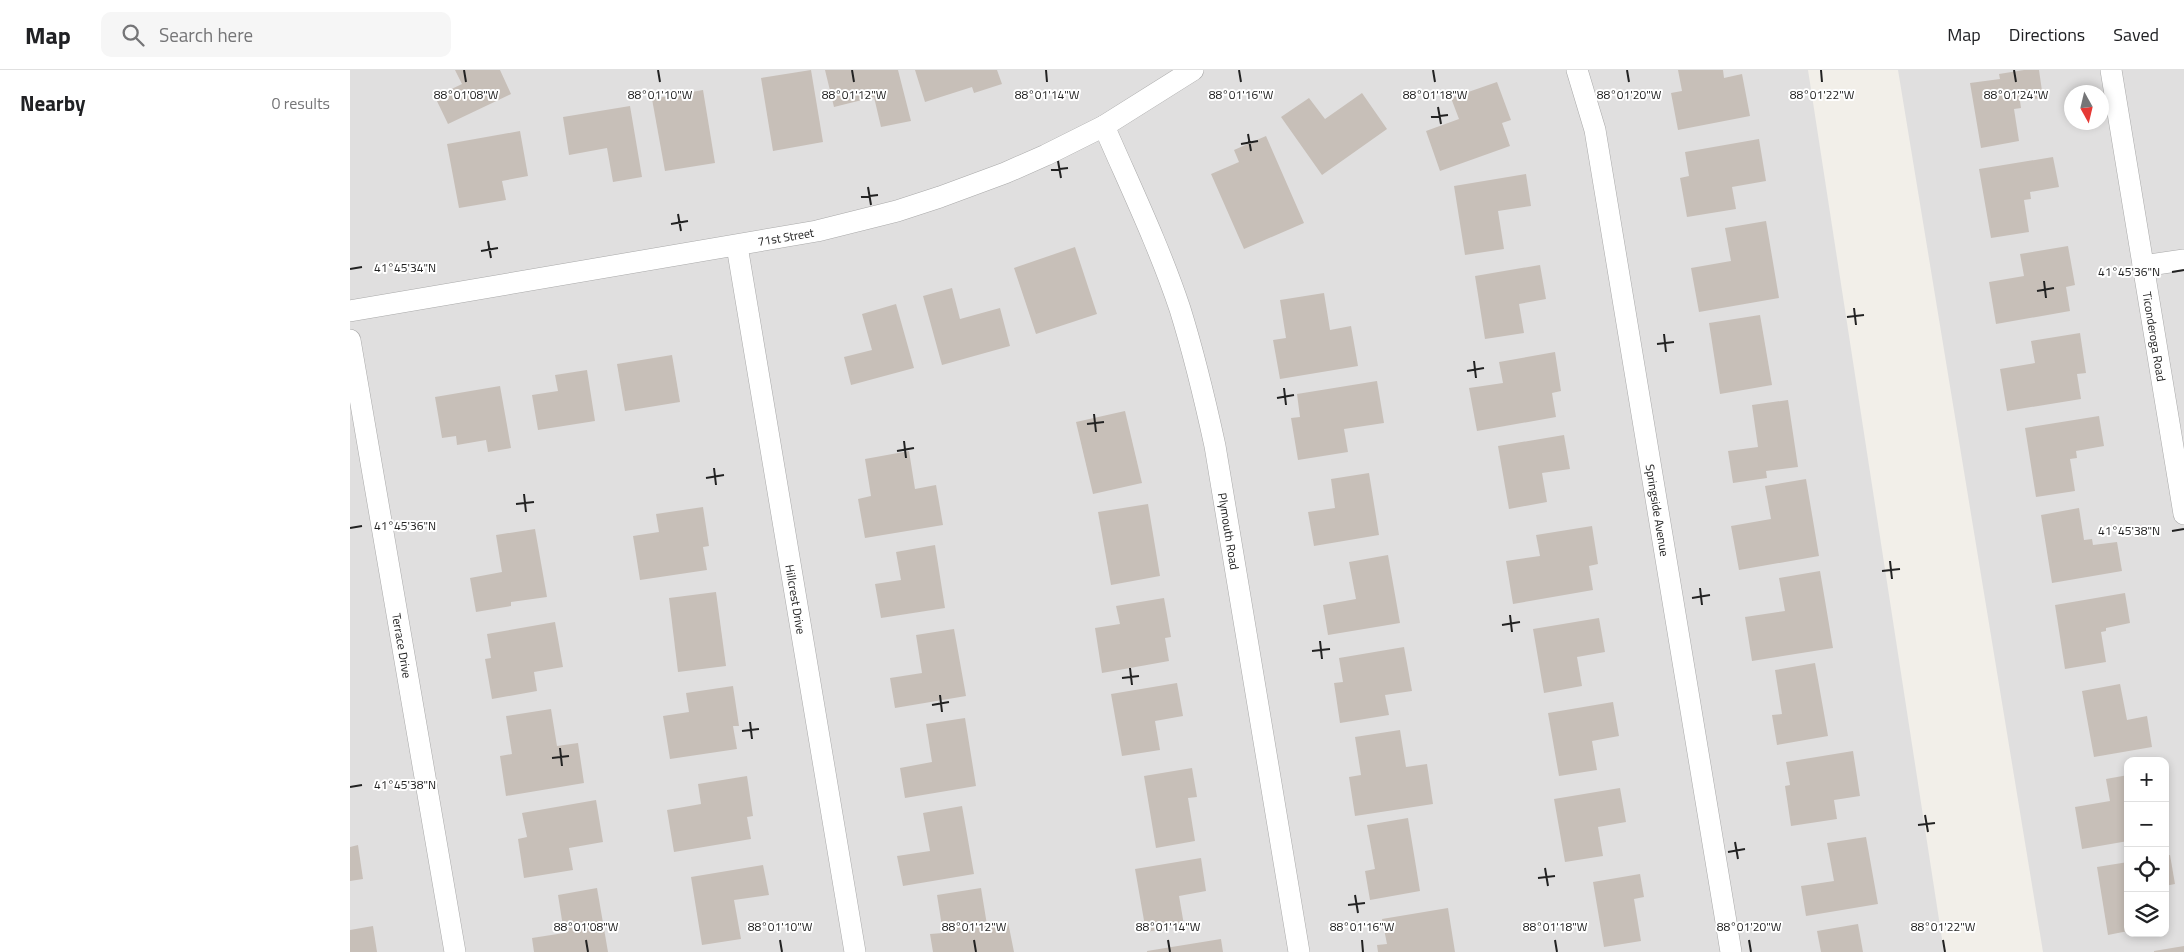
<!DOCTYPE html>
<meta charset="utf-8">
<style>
:root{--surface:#fff;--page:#f6f6f6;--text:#202124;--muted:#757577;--line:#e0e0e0}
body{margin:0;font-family:"Titillium Web",sans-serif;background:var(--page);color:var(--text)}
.controls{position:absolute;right:15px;bottom:15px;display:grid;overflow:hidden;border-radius:10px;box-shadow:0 2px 8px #0003}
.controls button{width:45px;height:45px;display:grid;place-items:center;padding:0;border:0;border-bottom:1px solid var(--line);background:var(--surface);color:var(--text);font:25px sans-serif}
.compass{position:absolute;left:1714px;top:15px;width:45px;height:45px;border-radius:50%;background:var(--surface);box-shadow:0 2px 8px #0003;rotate:172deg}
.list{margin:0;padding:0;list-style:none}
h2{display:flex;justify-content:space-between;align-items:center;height:65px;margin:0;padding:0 20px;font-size:21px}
h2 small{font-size:16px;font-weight:400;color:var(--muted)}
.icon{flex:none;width:28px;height:28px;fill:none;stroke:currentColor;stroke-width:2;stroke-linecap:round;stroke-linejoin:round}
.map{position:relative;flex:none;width:1834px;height:882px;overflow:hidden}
header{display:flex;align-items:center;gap:30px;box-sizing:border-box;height:70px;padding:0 25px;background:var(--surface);border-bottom:1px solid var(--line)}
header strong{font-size:24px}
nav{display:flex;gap:28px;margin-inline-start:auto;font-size:18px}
.search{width:350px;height:45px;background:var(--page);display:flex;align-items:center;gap:12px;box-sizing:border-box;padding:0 18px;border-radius:10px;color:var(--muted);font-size:19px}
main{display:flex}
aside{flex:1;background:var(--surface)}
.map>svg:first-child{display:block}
</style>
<header>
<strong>Map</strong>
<div class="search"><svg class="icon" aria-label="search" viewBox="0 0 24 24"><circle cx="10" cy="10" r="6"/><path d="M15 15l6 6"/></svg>Search here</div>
<nav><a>Map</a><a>Directions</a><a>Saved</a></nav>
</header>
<main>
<aside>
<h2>Nearby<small>0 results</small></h2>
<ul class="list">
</ul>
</aside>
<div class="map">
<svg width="1834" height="882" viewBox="0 0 1834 882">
<rect width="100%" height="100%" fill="#f2efe9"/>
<g fill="#e0dfdf" fill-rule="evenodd">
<path d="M0 0H1458L1594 882H0Z"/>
<path d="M1548 0H1834V882H1693ZM1722 22H1752V52H1722ZM1778 691H1815V863H1778Z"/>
</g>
<g fill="#c7bfb8">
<path d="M105 0H150L161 24 98 54 85 27 112 14Z"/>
<path d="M461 0 473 72 423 81 411 8Z"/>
<path d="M475 0H548L561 51 531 57 524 27 484 37Z"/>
<path d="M565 0H647L652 14 624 23 622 17 575 32Z"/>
<path d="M1328 0H1373L1374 8 1392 4 1400 46 1328 60 1321 23 1332 21Z"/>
<path d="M1674 0H1689L1693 28 1670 31 1671 38 1664 39 1669 71 1631 78 1620 13 1650 9 1649 4Z"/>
<path d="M1147 12 1161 50 1152 53 1160 76 1090 101 1076 61 1109 49 1101 28Z"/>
<path d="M353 20 365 93 315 101 302 29Z"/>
<path d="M1012 23 1037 59 972 105 931 47 959 28 975 49Z"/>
<path d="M280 36 292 107 263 112 257 78 219 85 213 47Z"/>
<path d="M170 61 178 106 152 111 156 130 109 138 97 74Z"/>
<path d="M916 66 954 153 894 179 861 104 889 92 884 80Z"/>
<path d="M1409 69 1416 111 1382 117 1386 139 1337 147 1330 108 1339 106 1335 82Z"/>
<path d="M1703 87 1709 117 1680 122 1681 129 1674 130 1679 162 1641 168 1629 99Z"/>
<path d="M1176 104 1181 136 1148 141 1154 179 1115 185 1104 116Z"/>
<path d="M1416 151 1429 228 1349 242 1341 198 1381 191 1375 158Z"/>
<path d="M1718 176 1725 215 1716 217 1720 241 1646 254 1639 212 1674 206 1670 184Z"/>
<path d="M725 177 747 244 686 264 664 198Z"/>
<path d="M1190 195 1196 229 1169 234 1174 263 1135 269 1125 206Z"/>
<path d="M602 218 610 249 650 238 660 276 592 295 573 226Z"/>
<path d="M974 223 980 260 1001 256 1008 296 930 309 923 270 936 268 930 230Z"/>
<path d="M546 234 564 298 501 315 494 287 522 280 512 244Z"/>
<path d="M1410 245 1422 315 1370 324 1359 253Z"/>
<path d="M1730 263 1736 303 1727 304 1731 329 1657 341 1650 299 1685 293 1681 271Z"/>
<path d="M1205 282 1211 321 1202 323 1206 347 1127 361 1119 318 1153 313 1149 292Z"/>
<path d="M322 285 330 332 275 341 267 294Z"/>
<path d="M237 300 245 351 188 360 182 325 208 321 205 305Z"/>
<path d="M1027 311 1034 353 994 359 998 382 948 390 941 348 950 347 947 324Z"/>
<path d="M150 316 161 378 138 382 136 370 107 375 106 366 92 368 85 327Z"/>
<path d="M1438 330 1448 397 1416 401 1417 408 1383 413 1378 381 1408 377 1402 335Z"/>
<path d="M775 341 792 413 743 424 726 352Z"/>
<path d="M1749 346 1754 376 1726 381 1727 388 1720 389 1725 421 1686 427 1675 358Z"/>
<path d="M1214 365 1220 399 1192 403 1197 432 1159 439 1148 376Z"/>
<path d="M559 381 565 419 586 415 593 455 515 468 508 429 521 426 515 389Z"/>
<path d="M1019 403 1029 465 964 476 958 442 985 438 981 409Z"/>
<path d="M1456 409 1469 486 1389 500 1381 456 1421 449 1415 416Z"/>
<path d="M798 434 810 506 761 515 748 442Z"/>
<path d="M353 437 359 476 353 477 357 500 290 510 283 466 309 462 306 444Z"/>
<path d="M1729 438 1734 470 1742 469 1743 475 1767 472 1772 501 1702 513 1691 445Z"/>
<path d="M1242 456 1248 494 1239 496 1243 520 1163 534 1156 491 1190 486 1186 465Z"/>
<path d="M185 459 197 527 161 532V536L126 542 120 508 152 502 146 465Z"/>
<path d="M585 475 595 538 531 548 525 514 551 510 546 482Z"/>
<path d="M1038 485 1050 553 978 565 973 535 1006 529 999 492Z"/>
<path d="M1470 501 1483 578 1402 591 1395 547 1435 541 1429 508Z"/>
<path d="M366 522 376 596 328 602 319 528Z"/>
<path d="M1775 523 1780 553 1756 558V561L1751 562 1756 592 1715 599 1705 535Z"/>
<path d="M814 528 821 567 815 568 819 591 752 603 745 558 770 554 766 536Z"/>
<path d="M1249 548 1255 582 1227 587 1232 616 1194 623 1183 559Z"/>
<path d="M205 552 213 597 184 602 187 621 142 629 135 589 141 588 137 564Z"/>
<path d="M604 559 616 626 545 638 540 608 572 603 566 565Z"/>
<path d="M1054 577 1062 621 1035 625 1039 645 990 653 984 613 993 612 989 588Z"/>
<path d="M1465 593 1478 666 1427 675 1422 645 1432 644 1425 600Z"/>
<path d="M827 613 833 646 805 651 810 680 772 686 761 624Z"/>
<path d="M1770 614 1777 650 1797 646 1802 677 1744 687 1732 621Z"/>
<path d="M383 616 389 656H383L387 679 320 689 313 646 339 642 336 623Z"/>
<path d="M1263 632 1269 666 1242 671 1247 700 1209 706 1198 643Z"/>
<path d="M201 639 207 676 228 673 234 713 156 726 150 686 162 684 156 646Z"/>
<path d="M615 648 626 716 555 728 550 698 582 692 576 654Z"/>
<path d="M1050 660 1056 697 1077 694 1083 734 1005 746 999 707 1011 705 1005 667Z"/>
<path d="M1503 681 1510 726 1484 730 1487 749 1441 756 1435 716 1440 715 1436 692Z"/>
<path d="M842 698 847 727 838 728 845 771 806 778 794 706Z"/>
<path d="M1778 705V771L1732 779 1725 737 1760 731 1756 709Z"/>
<path d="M397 706 403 746 397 747 401 769 324 782 317 740 351 734 348 714Z"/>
<path d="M1270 718 1276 752 1248 757 1253 786 1215 792 1204 729Z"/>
<path d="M246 730 253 772 219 778 223 800 174 808 168 769 177 767 172 743Z"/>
<path d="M612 736 624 804 553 816 547 786 580 781 573 743Z"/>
<path d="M1058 748 1070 821 1020 830 1015 801 1025 799 1017 755Z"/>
<path d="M1516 767 1528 834 1456 846 1451 816 1484 811 1477 773Z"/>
<path d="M8 775 13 809 0 811V777Z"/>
<path d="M1815 785H1820L1825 814 1815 816Z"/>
<path d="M851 788 856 821 829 826 834 855 796 862 785 799Z"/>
<path d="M1778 792V861L1758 865 1747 797Z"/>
<path d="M413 795 419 825 384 830 391 869 352 875 341 807Z"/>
<path d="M1290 804 1294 827 1284 829 1291 871 1254 877 1243 812Z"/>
<path d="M247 818 258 882H184L182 868 214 863 208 825Z"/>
<path d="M631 818 637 855 658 852 664 882H583L580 864 593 863 587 825Z"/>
<path d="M1098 838 1105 882H1028L1027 875 1037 874 1032 849Z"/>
<path d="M1508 854 1513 882H1471L1467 861Z"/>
<path d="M23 856 27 882H0V860Z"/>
<path d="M871 869 873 882H797V881Z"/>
<path d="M1834 876V882H1804V881Z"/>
</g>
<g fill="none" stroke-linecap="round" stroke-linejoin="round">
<defs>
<g id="street">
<path id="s1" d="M1227 0 1245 60 1381 882"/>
<path id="s2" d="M1761 0 1834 444"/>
<path id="s3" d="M754 56C780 116 809 176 830 239 844 284 855 330 865 376L949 882"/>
<path id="s4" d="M387 176 505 882"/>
<path d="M1793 196 1834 190"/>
<path id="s5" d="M0 241 467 161 547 141 590 127 655 103 696 85 754 56 843 0"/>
<path id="s6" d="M0 270 105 882"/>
</g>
</defs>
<use href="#street" stroke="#a9a9a9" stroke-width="22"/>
<use href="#street" stroke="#fff" stroke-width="21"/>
</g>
<path fill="none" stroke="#222" stroke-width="2" d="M114 0 116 12M308 0 310 12M502 0 504 12M696 0 697 12M889 0 891 12M1083 0 1085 12M1277 0 1279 12M1471 0 1472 12M1664 0 1666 12M1088 37 1091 54M1081 47 1098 45M898 64 901 81M891 74 908 71M708 91 711 108M701 100 718 98M518 117 521 135M511 127 528 125M328 144 331 161M321 154 338 151M138 171 141 188M131 181 148 178M0 199 12 197M1822 202 1834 200M1694 211 1696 228M1687 221 1704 218M1504 238 1506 255M1497 247 1514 245M1314 264 1316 282M1307 274 1324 272M1124 291 1126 308M1117 301 1134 298M934 318 936 335M927 328 944 325M744 344 746 362M737 354 754 352M554 371 556 388M547 381 564 378M364 398 366 415M356 408 374 405M174 424 176 442M166 434 184 432M0 458 12 456M1822 461 1834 459M1540 491 1542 509M1532 501 1550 499M1350 518 1352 535M1342 528 1360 525M1160 545 1162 562M1152 555 1170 552M970 571 972 589M962 581 980 579M780 598 782 615M772 608 789 606M590 625 592 642M582 635 599 632M400 652 402 669M392 661 409 659M210 678 212 696M202 688 219 686M0 717 12 715M1575 745 1578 762M1568 755 1585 753M1385 772 1388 789M1378 782 1395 779M1195 798 1198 816M1188 808 1205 806M1005 825 1008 843M998 835 1015 833M236 870 238 882M430 870 432 882M624 870 626 882M818 870 820 882M1012 870 1013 882M1205 870 1207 882M1399 870 1401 882M1593 870 1595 882"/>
<g text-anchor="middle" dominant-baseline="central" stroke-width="4" stroke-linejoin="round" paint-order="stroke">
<g font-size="12" fill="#222" stroke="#fff">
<text stroke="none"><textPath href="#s5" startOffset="442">71st Street</textPath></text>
<text stroke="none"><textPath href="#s2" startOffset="270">Ticonderoga Road</textPath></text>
<text stroke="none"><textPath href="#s1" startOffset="448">Springside Avenue</textPath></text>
<text stroke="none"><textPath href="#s3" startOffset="426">Plymouth Road</textPath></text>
<text stroke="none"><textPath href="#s4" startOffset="358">Hillcrest Drive</textPath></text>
<text stroke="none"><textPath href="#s6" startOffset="310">Terrace Drive</textPath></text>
</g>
</g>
<g font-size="12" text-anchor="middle" fill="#222" stroke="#fff" stroke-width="4" stroke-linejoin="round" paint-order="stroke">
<text x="116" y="29">88°01'08"W</text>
<text x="310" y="29">88°01'10"W</text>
<text x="504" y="29">88°01'12"W</text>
<text x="697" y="29">88°01'14"W</text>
<text x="891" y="29">88°01'16"W</text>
<text x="1085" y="29">88°01'18"W</text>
<text x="1279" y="29">88°01'20"W</text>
<text x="1472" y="29">88°01'22"W</text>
<text x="1666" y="29">88°01'24"W</text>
<text x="55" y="202">41°45'34"N</text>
<text x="1779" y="206">41°45'36"N</text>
<text x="55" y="460">41°45'36"N</text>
<text x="1779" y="465">41°45'38"N</text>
<text x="55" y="719">41°45'38"N</text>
<text x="236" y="861">88°01'08"W</text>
<text x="430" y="861">88°01'10"W</text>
<text x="624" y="861">88°01'12"W</text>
<text x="818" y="861">88°01'14"W</text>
<text x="1012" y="861">88°01'16"W</text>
<text x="1205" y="861">88°01'18"W</text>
<text x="1399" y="861">88°01'20"W</text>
<text x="1593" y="861">88°01'22"W</text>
</g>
</svg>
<div class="controls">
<button>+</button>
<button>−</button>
<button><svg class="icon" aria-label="locate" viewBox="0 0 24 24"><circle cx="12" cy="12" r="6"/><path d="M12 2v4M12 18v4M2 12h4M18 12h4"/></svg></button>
<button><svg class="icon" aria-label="layers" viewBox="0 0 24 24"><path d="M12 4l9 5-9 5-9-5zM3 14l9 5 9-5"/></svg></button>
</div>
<svg class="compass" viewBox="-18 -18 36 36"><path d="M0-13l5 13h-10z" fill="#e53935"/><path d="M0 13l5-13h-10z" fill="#757577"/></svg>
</div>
</main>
